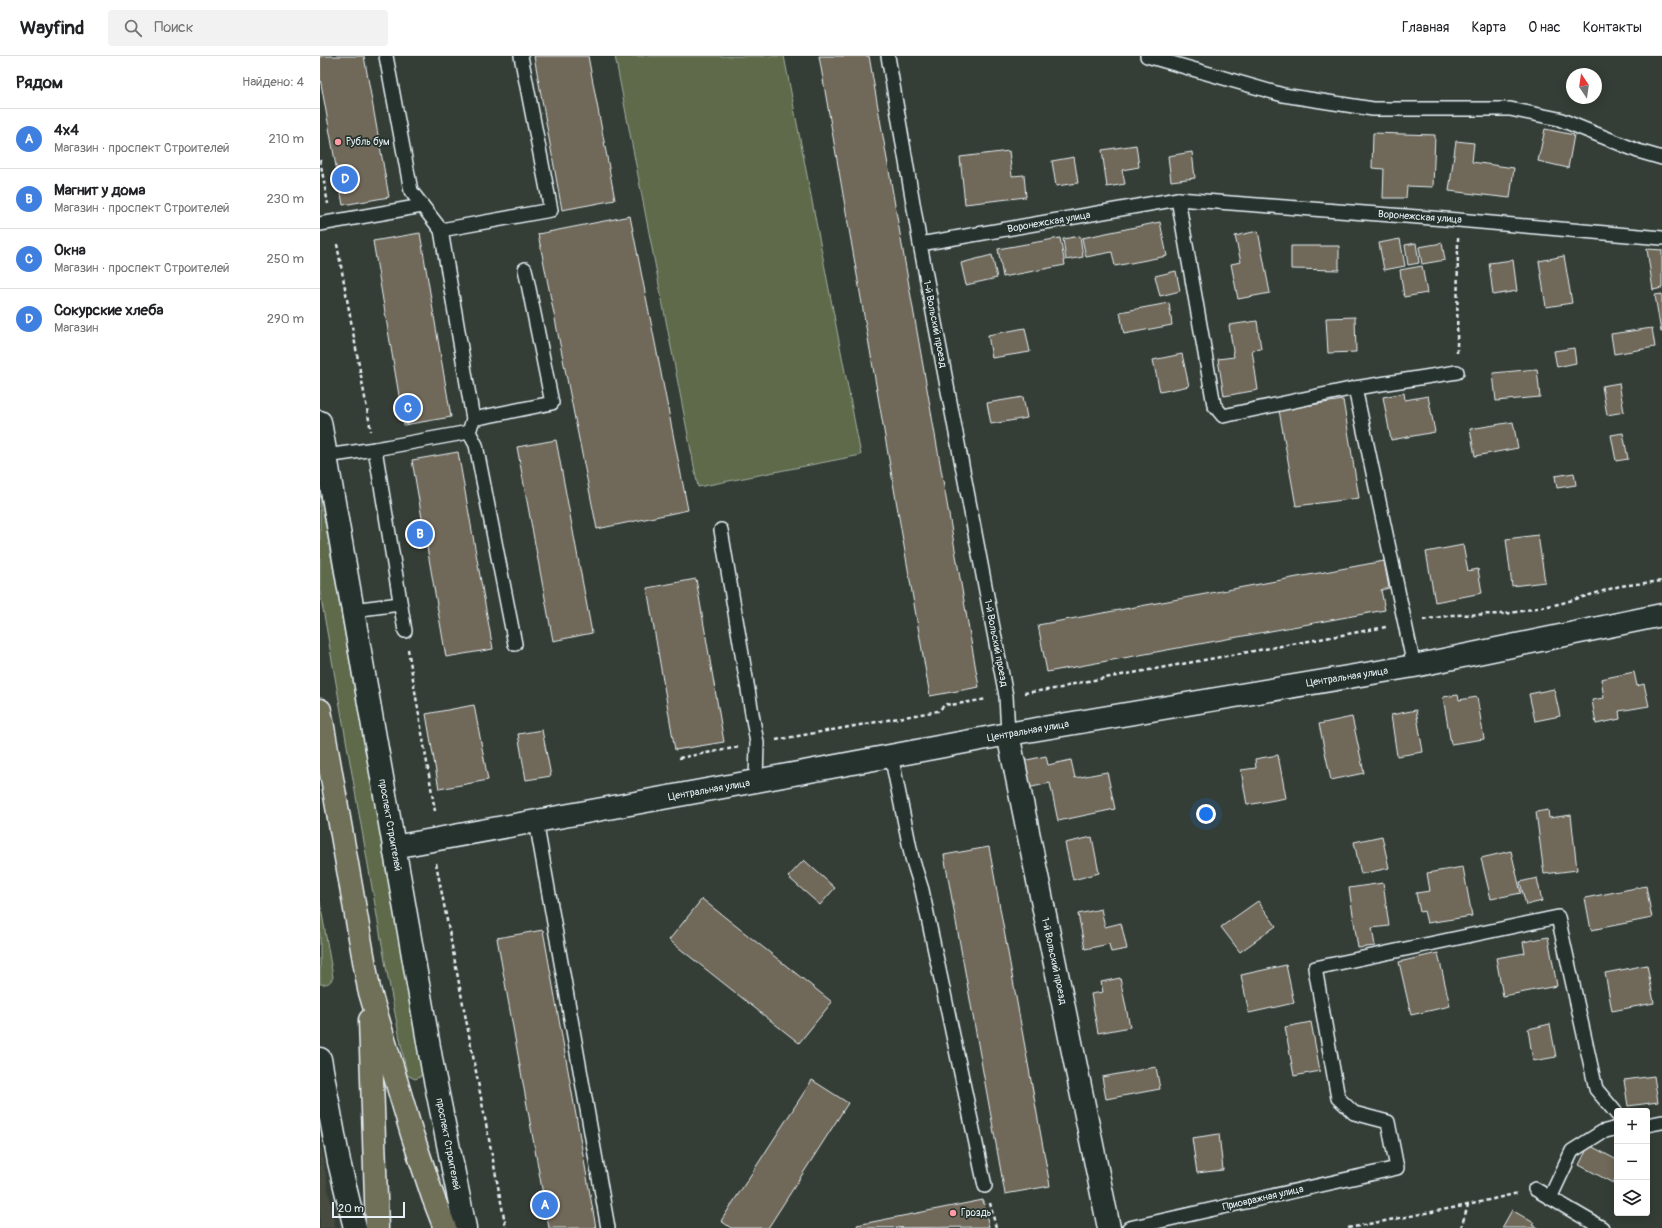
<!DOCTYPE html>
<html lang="ru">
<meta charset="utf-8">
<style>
:root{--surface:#fff;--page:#f2f2f2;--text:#202124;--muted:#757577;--line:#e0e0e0;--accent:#d93025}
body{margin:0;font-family:Pangolin,sans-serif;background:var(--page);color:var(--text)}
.controls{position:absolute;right:12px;bottom:12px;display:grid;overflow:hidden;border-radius:4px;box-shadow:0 2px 10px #0003}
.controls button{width:36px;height:36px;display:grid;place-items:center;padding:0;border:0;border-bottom:1px solid var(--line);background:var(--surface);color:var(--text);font:20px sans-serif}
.compass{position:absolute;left:1246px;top:12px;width:36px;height:36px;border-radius:50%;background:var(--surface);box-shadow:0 2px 10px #0003;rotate:347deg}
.scale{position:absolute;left:12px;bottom:10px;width:73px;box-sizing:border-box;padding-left:4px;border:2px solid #e8f1f8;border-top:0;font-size:11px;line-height:14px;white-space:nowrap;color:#e8f1f8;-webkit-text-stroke:3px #26332d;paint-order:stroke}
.you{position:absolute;left:886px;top:758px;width:14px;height:14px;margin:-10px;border:3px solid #fff;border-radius:50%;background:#1a73e8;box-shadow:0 0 0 6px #1a73e833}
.badge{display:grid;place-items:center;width:26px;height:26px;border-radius:50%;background:var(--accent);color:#fff;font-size:13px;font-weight:700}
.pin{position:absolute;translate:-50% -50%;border:2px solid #fff;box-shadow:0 1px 4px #0006}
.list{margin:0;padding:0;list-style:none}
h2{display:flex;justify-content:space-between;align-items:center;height:52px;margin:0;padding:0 16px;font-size:17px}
h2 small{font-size:13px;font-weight:400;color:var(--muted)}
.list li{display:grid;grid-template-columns:26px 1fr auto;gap:12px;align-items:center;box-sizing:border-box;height:60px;padding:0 16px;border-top:1px solid var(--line)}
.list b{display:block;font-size:15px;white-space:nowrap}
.list p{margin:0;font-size:13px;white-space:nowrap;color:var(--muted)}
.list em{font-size:13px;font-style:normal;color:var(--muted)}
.icon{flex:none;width:22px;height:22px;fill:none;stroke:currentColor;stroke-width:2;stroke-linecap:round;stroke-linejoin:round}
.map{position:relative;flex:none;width:1342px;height:1172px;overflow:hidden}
header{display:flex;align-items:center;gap:24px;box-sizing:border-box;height:56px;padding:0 20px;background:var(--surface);border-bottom:1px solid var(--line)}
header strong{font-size:19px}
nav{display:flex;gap:22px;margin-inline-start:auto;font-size:14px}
.search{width:280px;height:36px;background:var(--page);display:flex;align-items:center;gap:10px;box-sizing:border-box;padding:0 14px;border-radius:4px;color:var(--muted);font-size:15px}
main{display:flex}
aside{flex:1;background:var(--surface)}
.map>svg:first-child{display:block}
</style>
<header>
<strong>Wayfind</strong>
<div class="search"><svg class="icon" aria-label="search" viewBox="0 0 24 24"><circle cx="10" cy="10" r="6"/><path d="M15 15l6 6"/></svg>Поиск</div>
<nav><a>Главная</a><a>Карта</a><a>О нас</a><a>Контакты</a></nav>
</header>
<main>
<aside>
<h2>Рядом<small>Найдено: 4</small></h2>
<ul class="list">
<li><span class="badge" style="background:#3f7fe0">A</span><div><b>4x4</b><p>Магазин · проспект Строителей</p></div><em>210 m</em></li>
<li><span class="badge" style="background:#3f7fe0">B</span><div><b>Магнит у дома</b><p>Магазин · проспект Строителей</p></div><em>230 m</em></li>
<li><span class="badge" style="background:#3f7fe0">C</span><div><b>Окна</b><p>Магазин · проспект Строителей</p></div><em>250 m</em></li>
<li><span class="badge" style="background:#3f7fe0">D</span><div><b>Сокурские хлеба</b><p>Магазин</p></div><em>290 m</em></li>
</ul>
</aside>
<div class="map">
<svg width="1342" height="1172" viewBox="0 0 1342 1172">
<rect width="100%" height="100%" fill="#353e36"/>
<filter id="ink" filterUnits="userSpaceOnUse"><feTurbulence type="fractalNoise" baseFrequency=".025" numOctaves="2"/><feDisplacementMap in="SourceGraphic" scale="8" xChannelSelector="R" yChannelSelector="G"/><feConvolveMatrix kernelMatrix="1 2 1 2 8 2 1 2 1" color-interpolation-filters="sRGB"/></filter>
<g filter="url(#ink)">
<path fill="#474b40" d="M0 1086 15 1172H0Z"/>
<g fill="#5e6b4c" stroke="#a3aea2">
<path d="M295 0H464L541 399 378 431Z"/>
<path d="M0 437 102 1017 100 1021 95 1023 87 1019 66 911 0 536Z"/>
<path d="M0 846 13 921C11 927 6 929 0 928Z"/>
</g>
<g fill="#706858" stroke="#e8f1f8">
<path d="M0 0H44L69 141 23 149 0 22Z"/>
<path d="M214 0H268L295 144 242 154Z"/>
<path d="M499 0H549L659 631 610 640Z"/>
<path d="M1225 73 1254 79 1248 112 1218 105Z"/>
<path d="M1053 77 1115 79 1113 131 1087 130 1086 142H1063L1064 113 1052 112Z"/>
<path d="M1136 85 1154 87 1152 106 1194 112 1190 142 1129 135Z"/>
<path d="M816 89 819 111 802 114 805 128 787 131 782 94Z"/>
<path d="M689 95 692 120 704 119 706 141 645 148 640 101Z"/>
<path d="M872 96 875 122 851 125 848 100Z"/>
<path d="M754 101 758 127 736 130 732 105Z"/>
<path d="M310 160 368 454 277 473 218 178Z"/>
<path d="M840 166 847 200 795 210 792 196 766 201 762 182Z"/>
<path d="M938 175 950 237 918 243 911 208 921 206 915 180Z"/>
<path d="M100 177 131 361 84 369 53 185Z"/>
<path d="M760 180 763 201 746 204 743 183Z"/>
<path d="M740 182 745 209 683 221 678 193Z"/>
<path d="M1080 183 1085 210 1064 214 1059 187Z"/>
<path d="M1096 187 1099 207 1088 209 1085 189Z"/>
<path d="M1122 187 1125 204 1102 208 1099 191Z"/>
<path d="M971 190H1019V214L971 213Z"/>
<path d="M1327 193 1342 194V232L1333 234Z"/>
<path d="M672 199 677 222 646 229 641 207Z"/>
<path d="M1244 200 1252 247 1226 251 1219 205Z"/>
<path d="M1193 204 1197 235 1173 239 1169 207Z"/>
<path d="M1102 210 1107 237 1084 241 1080 214Z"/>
<path d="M856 215 860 235 840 240 835 220Z"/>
<path d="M1342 238V276H1341L1335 239Z"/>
<path d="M849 247 852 269 804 278 800 256Z"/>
<path d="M1035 261 1036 296 1008 297 1006 262Z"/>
<path d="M937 265 941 293 932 294 938 334 904 340 898 303 914 301 909 269Z"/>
<path d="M705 272 710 296 672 302 668 279Z"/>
<path d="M1332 272 1335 291 1294 298 1291 278Z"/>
<path d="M1254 292 1256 307 1237 311 1234 295Z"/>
<path d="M862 298 869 330 840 336 833 304Z"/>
<path d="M1217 313 1220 341 1176 345 1173 317Z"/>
<path d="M1299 327 1304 356 1287 359 1282 330Z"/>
<path d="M1084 337 1085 344 1108 340 1115 376 1071 384 1063 341Z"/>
<path d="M703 341 707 362 671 368 667 347Z"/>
<path d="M1023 344 1039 442 976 450 959 354Z"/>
<path d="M1193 366 1198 392 1155 400 1150 373Z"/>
<path d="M1303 377 1308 403 1296 405 1291 379Z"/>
<path d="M236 384 272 577 233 585 197 391Z"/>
<path d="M138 396 173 593 126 601 92 404Z"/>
<path d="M1254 417 1256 429 1237 432 1235 420Z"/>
<path d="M1218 479 1225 526 1192 530 1186 483Z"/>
<path d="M1143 489 1148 515 1158 513 1162 537 1115 546 1106 496Z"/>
<path d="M1064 505 1069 532 1061 534 1065 554 727 616 718 569Z"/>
<path d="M376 523 404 686 355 694 327 532Z"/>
<path d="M1314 616 1317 630 1324 628 1329 650 1299 655 1300 663 1276 668 1272 644 1284 642 1281 623Z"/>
<path d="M1234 633 1240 660 1215 665 1209 638Z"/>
<path d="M1138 639 1139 644 1157 641 1164 683 1131 688 1123 641Z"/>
<path d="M154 649 168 724 119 733 106 658Z"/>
<path d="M1096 654 1103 696 1077 700 1071 659Z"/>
<path d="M1032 661 1044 717 1011 724 999 668Z"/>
<path d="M222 674 231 720 206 724 198 678Z"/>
<path d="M958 699 966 742 927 749 921 714 936 712 935 703Z"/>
<path d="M726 700 728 709 751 704 755 722 787 716 795 753 738 765 730 727 708 732 702 705Z"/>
<path d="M1228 754 1229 762 1251 759 1257 814 1224 818 1216 756Z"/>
<path d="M1062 780 1069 812 1041 818 1034 786Z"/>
<path d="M772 781 779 817 753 824 745 787Z"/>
<path d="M669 791 730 1130 685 1138 624 799Z"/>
<path d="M1191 795 1201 837 1171 843 1161 802Z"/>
<path d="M484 804 515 832 500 849 468 821Z"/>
<path d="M1143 811 1152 860 1107 867 1104 855 1100 856 1096 837 1110 835 1107 817Z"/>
<path d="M1217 822 1222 845 1206 849 1200 826Z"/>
<path d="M1063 827 1069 870 1052 872 1055 890 1038 892 1029 832Z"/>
<path d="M1326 830 1332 862 1271 874 1265 842Z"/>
<path d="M382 843 512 946 479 987 349 884Z"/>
<path d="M938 845 956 870 920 896 901 871Z"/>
<path d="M781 853 785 871 801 867 807 893 791 896 789 888 765 893 758 858Z"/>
<path d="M223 874 249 1020 276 1172H229L177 882Z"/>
<path d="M1228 881 1237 930 1183 940 1176 902 1205 897 1203 886Z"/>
<path d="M1118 897 1130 950 1091 959 1079 906Z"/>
<path d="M966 909 974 947 929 957 921 919Z"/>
<path d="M1327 909 1334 947 1292 955 1285 917Z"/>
<path d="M800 922 810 971 778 977 771 938 783 936 781 926Z"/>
<path d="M991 966 1000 1015 974 1020 965 971Z"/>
<path d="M1230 968 1236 1001 1213 1005 1208 973Z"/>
<path d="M836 1011 840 1033 786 1043 782 1021Z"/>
<path d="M1334 1020 1338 1046 1308 1050 1304 1024Z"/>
<path d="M492 1024 528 1047 448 1172H411L401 1165Z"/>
<path d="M899 1078 903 1114 877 1117 872 1082Z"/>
<path d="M1269 1089 1297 1104V1119L1293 1127 1259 1109Z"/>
<path d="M663 1144 669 1171 538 1172 537 1169Z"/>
<path d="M1192 1154 1214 1167 1212 1169 1218 1172H1182Z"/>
</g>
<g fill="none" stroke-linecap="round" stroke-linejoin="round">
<defs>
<g id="lane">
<path d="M66 0 91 135 121 174 153 363 149 376 156 389 195 588"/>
<path d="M568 0 600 188 686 640 688 678"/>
<path d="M827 0 963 39 1053 53H1190L1239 63 1318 95 1342 102"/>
<path d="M858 143 894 349 903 360 1035 332 1137 316"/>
<path d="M0 168 102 150"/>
<path d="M121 174 231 154 201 0"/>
<path d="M600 188 858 143 1138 164 1342 182"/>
<path d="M1035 332 1094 610"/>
<path d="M153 363 232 347 205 213"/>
<path d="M55 393 85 575"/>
<path d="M6 400 55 393 149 376"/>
<path d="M401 474 437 687 436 725"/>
<path d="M33 554 80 548"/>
<path d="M571 699 592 802 602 834 665 1130"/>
<path d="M216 765 288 1172"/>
<path d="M1327 1069 1342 1066"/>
<path d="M1215 1133 1282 1172"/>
<path d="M1230 1142 1252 1095 1282 1076 1297 1072"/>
<path d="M809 1172 1077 1112 1068 1066 1034 1057 1018 1042 995 912 1238 861 1276 1033 1297 1058"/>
</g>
<g id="street">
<path d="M0 366 113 1014 145 1172"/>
<path d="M688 678 789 1172"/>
<path d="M74 791 436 725 688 678 1094 610 1342 559"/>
<path d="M0 1003 19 1106 35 1172"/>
</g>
<g id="primary">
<path d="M0 654 49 933 92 1078 113 1141 125 1172"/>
<path d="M50 964 57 1172"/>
</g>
</defs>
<use href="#lane" stroke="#e8f1f8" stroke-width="16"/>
<use href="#street" stroke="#e8f1f8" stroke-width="25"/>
<use href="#primary" stroke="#e8f1f8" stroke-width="25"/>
<g stroke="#e8f1f8" stroke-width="2.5" stroke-dasharray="4 3" stroke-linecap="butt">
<path d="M0 104 8 148"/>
<path d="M17 188 51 375"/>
<path d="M1137 297 1138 182"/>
<path d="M1103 564 1132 559 1185 558 1239 548 1300 530 1342 525"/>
<path d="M88 593 115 755"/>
<path d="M704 637 741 632 757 627 1066 571"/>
<path d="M456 684 618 655 626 648 631 649 667 643"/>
<path d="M359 702 419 691"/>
<path d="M116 807 186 1172"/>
<path d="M670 1147 676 1172"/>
<path d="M1028 1172 1148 1149"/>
<path d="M1141 1172 1148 1149 1198 1137"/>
</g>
<use href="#lane" stroke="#26332d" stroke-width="13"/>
<use href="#street" stroke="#26332d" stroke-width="22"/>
<use href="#primary" stroke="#706f59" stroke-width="22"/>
</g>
</g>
<g fill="#ff9aa2" stroke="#26332d" stroke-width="1.5">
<circle cx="18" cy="86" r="4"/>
<circle cx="633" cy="1157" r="4"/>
</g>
<g text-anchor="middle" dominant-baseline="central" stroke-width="3.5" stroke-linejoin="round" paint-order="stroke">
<g font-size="10" fill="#e8f1f8" stroke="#26332d" text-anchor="start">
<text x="26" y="86">Рубль бум</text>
<text x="641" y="1157">Гроздь</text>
</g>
<g font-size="10" fill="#e8f1f8" stroke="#26332d">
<text transform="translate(1100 161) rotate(4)">Воронежская улица</text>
<text transform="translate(729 166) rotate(-10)">Воронежская улица</text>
<text transform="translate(615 268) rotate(79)">1-й Вольский проезд</text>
<text transform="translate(676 587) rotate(79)">1-й Вольский проезд</text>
<text transform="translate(1027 621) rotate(-9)">Центральная улица</text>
<text transform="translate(708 675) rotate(-10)">Центральная улица</text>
<text transform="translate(389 734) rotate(-10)">Центральная улица</text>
<text transform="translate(70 769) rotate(80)">проспект Строителей</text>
<text transform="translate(734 905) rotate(78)">1-й Вольский проезд</text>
<text transform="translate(128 1088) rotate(79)">проспект Строителей</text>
<text transform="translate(943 1142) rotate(-13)">Приовражная улица</text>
</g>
</g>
</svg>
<div class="controls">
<button>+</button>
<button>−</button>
<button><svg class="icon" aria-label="layers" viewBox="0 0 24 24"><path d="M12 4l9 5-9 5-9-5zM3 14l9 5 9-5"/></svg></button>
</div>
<svg class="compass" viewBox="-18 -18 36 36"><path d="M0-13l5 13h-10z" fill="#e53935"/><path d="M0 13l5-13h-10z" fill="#757577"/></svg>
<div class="scale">20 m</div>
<div class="you"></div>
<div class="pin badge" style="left:225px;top:1149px;background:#3f7fe0">A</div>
<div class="pin badge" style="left:100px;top:478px;background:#3f7fe0">B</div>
<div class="pin badge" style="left:88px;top:352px;background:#3f7fe0">C</div>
<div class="pin badge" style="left:25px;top:123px;background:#3f7fe0">D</div>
</div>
</main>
